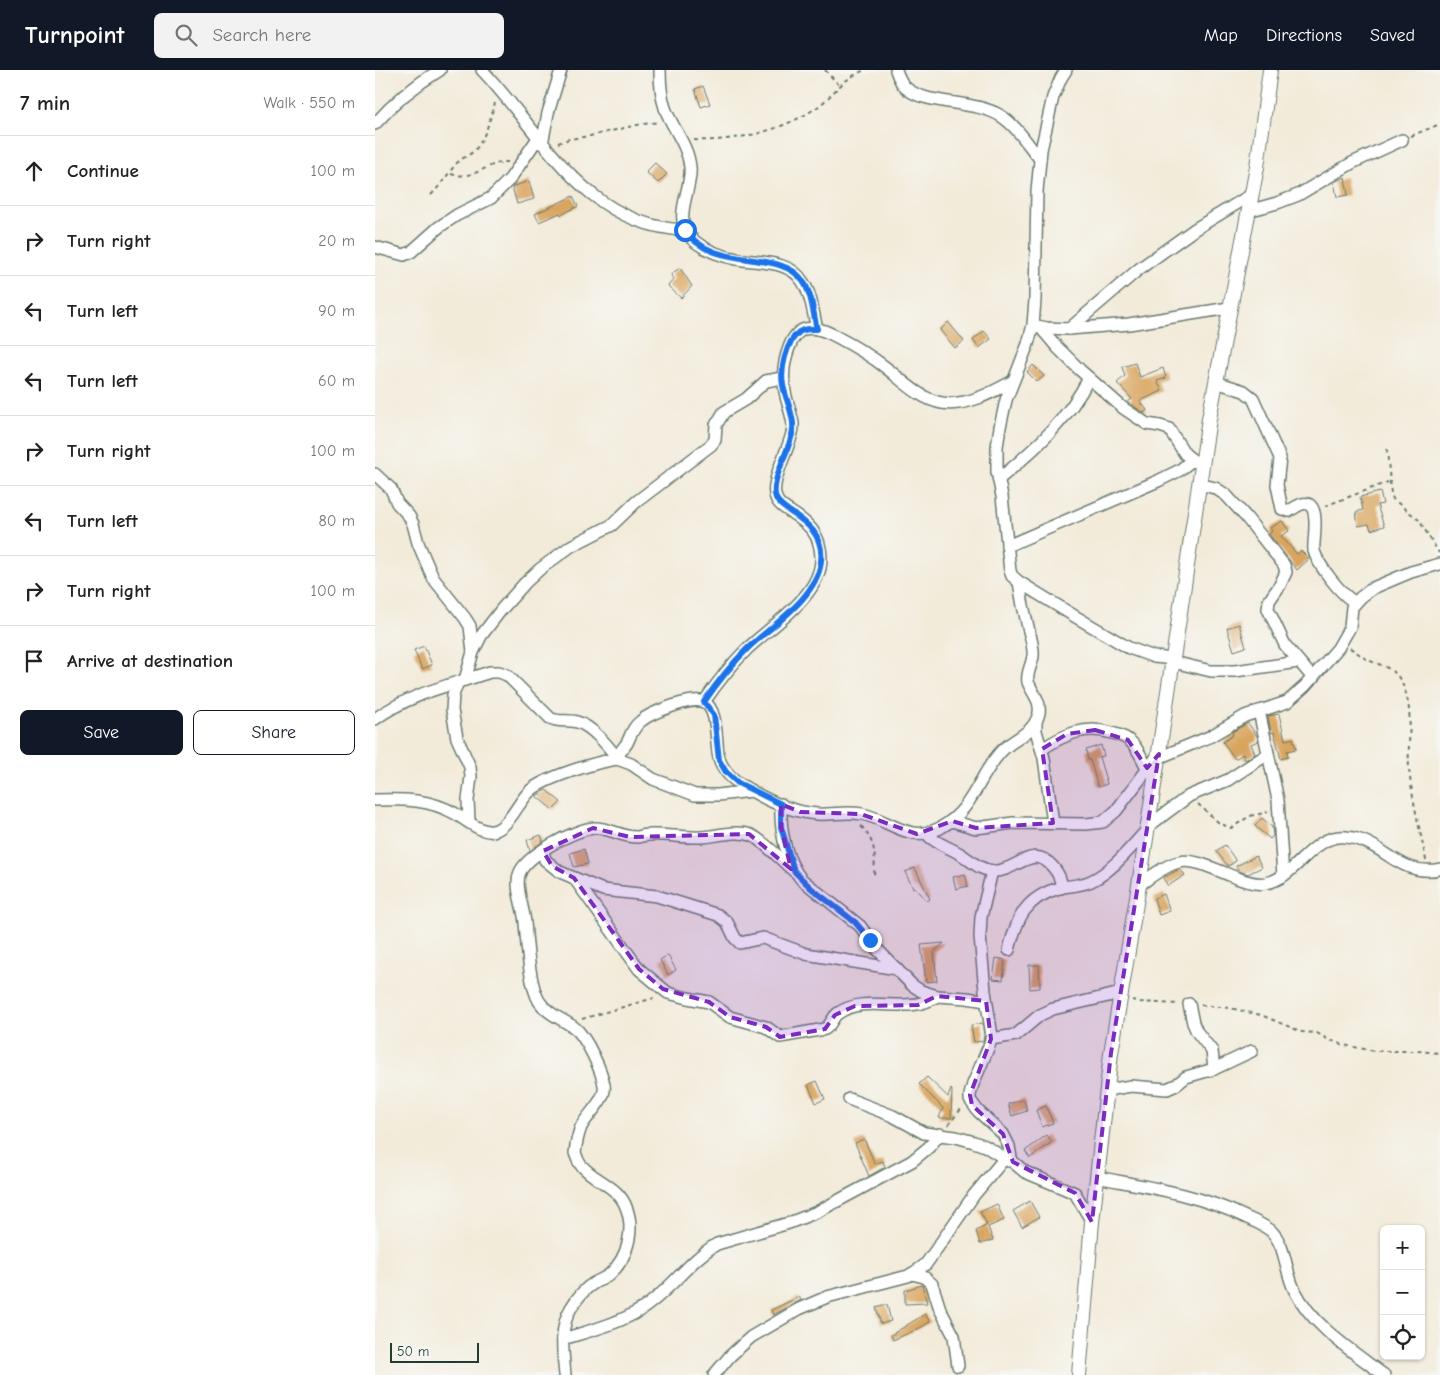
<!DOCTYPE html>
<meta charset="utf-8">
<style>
:root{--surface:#fff;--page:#f2f2f2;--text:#222;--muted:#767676;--line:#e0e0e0;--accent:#111827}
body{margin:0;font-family:"Comic Neue",sans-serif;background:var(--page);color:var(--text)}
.controls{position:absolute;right:15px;bottom:15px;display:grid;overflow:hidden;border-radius:8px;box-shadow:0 1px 4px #0004}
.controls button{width:45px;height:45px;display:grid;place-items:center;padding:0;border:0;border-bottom:1px solid var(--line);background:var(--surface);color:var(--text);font:25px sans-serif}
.scale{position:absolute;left:15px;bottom:12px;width:89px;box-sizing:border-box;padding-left:5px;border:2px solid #1f3d34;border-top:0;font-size:14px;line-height:18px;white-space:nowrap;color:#1f3d34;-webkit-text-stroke:4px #f6f6f2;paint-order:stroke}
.stop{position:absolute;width:15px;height:15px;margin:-11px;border:4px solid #1a73e8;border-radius:50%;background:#fff}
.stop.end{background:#1a73e8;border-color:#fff;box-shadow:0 1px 5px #0008}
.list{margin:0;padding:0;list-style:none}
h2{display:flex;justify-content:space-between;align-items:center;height:65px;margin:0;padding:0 20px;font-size:21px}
h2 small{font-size:16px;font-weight:400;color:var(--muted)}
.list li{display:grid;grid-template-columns:32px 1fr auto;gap:15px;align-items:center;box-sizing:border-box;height:70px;padding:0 20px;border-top:1px solid var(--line)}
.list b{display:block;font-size:19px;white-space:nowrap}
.list em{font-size:16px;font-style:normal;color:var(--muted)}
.actions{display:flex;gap:10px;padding:15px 20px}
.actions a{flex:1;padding:11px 0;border:1px solid var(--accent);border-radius:8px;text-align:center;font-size:18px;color:var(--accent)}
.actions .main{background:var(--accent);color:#fff}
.icon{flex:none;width:28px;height:28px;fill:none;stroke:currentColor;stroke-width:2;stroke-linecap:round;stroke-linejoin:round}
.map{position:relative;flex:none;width:1065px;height:1305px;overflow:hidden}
header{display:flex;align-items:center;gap:30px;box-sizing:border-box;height:70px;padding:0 25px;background:var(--accent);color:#fff}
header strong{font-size:24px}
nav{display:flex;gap:28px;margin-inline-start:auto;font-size:18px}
.search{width:350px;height:45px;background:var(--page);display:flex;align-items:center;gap:12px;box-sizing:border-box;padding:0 18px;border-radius:8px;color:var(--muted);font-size:19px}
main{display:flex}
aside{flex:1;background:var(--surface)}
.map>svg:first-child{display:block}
</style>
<header>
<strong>Turnpoint</strong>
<div class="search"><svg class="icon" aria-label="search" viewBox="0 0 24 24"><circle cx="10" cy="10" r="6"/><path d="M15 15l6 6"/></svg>Search here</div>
<nav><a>Map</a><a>Directions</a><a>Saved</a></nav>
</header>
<main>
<aside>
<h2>7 min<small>Walk · 550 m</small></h2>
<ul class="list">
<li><svg class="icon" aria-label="ahead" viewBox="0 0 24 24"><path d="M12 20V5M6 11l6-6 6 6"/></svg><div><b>Continue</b></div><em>100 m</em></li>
<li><svg class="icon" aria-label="right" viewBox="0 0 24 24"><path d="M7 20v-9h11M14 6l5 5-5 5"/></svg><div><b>Turn right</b></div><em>20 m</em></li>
<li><svg class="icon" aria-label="left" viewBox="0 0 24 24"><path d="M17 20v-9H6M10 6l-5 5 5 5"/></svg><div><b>Turn left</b></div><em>90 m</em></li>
<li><svg class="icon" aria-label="left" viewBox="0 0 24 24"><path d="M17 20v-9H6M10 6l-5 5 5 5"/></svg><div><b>Turn left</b></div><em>60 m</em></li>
<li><svg class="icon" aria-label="right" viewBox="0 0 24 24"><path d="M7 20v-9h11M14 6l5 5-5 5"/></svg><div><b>Turn right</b></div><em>100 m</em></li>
<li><svg class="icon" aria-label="left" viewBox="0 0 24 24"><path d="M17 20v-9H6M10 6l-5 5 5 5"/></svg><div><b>Turn left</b></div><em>80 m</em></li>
<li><svg class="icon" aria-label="right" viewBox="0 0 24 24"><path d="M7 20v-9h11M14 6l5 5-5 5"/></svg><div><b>Turn right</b></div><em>100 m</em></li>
<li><svg class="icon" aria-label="arrive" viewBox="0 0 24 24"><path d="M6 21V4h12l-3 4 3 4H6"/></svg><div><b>Arrive at destination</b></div></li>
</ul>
<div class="actions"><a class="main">Save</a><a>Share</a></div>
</aside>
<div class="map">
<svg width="1065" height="1305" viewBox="0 0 1065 1305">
<rect width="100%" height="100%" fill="#f6f6f2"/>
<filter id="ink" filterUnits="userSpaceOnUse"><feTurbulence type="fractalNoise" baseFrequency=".02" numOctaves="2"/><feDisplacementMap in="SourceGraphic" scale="10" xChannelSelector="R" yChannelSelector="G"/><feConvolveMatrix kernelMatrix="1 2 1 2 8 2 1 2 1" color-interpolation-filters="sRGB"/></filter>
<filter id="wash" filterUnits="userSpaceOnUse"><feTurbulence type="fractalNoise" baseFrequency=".0096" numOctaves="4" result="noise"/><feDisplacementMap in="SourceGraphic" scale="20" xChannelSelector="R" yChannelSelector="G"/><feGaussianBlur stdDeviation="1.12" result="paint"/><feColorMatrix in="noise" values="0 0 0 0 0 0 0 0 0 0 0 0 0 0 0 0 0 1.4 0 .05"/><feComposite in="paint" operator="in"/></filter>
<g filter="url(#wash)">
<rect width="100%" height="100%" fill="#f3ebda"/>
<g id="blocks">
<g fill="#d9a45d">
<path d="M328 16 335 34 326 37 320 19Z"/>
<path d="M280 93 292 104 283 113 271 102Z"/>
<path d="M970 107 973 125 962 127 959 112Z"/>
<path d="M154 111 159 129 142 134 137 117Z"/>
<path d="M198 126 203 136 186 145 185 143 164 152 160 144Z"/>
<path d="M305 198 317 216 306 228 293 216 299 209 296 204Z"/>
<path d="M573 252 589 271 580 278 565 260Z"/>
<path d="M609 261 616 269 604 278 598 270Z"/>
<path d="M760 293 765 307 788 298 791 308 782 311 787 321 765 331 772 340 769 343 753 332 757 329 742 313 750 306 747 297Z"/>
<path d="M658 295 669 306 662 312 652 302Z"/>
<path d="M1005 422 1008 434 1002 435 1009 456 996 460 994 454 983 456 981 442 988 440 985 427Z"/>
<path d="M907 451 914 461 906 466 922 484 926 481 934 489 922 500 894 464 897 461 895 458Z"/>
<path d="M864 554 871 577 859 581 852 558Z"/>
<path d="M49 576 57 595 47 599 39 580Z"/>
<path d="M904 644 910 670 918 668 921 679 912 681 913 687 906 689 899 662 896 663 893 646Z"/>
<path d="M873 653 882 666 883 671 876 674 880 684 870 690 868 684 860 689 848 672 858 665 857 662Z"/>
<path d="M726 675 729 686 724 687 732 714 723 717 715 690H713L711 680Z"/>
<path d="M171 720 186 732 178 740 161 726Z"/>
<path d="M887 748 897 757 898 766 895 769 880 756Z"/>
<path d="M166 765 168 771 155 781 152 770Z"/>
<path d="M850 775 861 791 853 796 841 781Z"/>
<path d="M209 779 213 794 199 797 195 783Z"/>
<path d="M881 786 887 797 873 804 864 801 861 796Z"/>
<path d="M540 798 555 829 552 831 540 817 538 818 530 802Z"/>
<path d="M805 799 810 805 793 816 788 808Z"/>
<path d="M590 804 593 816 581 819 578 807Z"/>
<path d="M789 824 795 841 784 845 779 828Z"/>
<path d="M569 873 559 882 562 911 551 912 546 875Z"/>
<path d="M293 885 301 900 293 905 285 890Z"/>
<path d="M621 888 630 890 628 910 618 909Z"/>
<path d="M654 895H664L665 918 655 919Z"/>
<path d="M607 953 609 965 608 971 599 972 596 955Z"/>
<path d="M552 1007 573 1027 576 1019 577 1020 576 1048H564L568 1038 544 1014Z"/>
<path d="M442 1011 450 1029 441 1033 433 1015Z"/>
<path d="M649 1029 652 1041 637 1046 633 1034Z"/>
<path d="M671 1036 678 1053 667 1057 661 1040Z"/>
<path d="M672 1065 677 1072 655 1088 650 1081Z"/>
<path d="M489 1069 500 1094 508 1091 510 1097 494 1106 480 1073Z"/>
<path d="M655 1131 664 1147 647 1157 638 1141Z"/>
<path d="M622 1134 629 1150 613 1157 618 1170 605 1174 601 1161 612 1155 605 1142Z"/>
<path d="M547 1215 552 1233 530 1234V1220Z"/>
<path d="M424 1227 426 1230 398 1245 396 1240Z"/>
<path d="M508 1235H512L516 1251 506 1254 501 1237Z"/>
<path d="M550 1244 555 1252 543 1259 518 1270 516 1265Z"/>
</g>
</g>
</g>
<g filter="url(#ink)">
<use href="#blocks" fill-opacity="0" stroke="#697a6e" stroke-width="1"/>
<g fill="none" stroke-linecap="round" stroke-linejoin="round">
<defs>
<g id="minor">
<path d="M107 0C168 64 209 156 310 160"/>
<path d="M285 0C285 12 286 26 290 38 297 58 313 75 315 97 318 117 297 148 315 167 327 179 346 186 362 189 385 193 415 190 428 212 437 225 438 244 442 259"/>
<path d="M521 0C523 6 526 13 530 17 549 36 599 29 626 46 642 56 653 75 665 89"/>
<path d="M691 0 686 8 678 27 666 80 662 121 660 230 658 255 653 274 631 330 625 357 622 377V402L627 426 635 501 637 506 644 512 701 547 754 578 779 587 799 589"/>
<path d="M0 54C19 32 40 15 65 0"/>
<path d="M167 74 173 43 186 0"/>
<path d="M873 141 902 133 923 125 977 93 1027 70"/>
<path d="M0 177 29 185 36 182 64 157 82 145 116 128 135 109 163 68"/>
<path d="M662 256 672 258 694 259 754 254 854 238"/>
<path d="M665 257 682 277 705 300 748 338 772 354 785 356 794 359 810 384 827 397"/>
<path d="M694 259 764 199 820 159 876 125"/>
<path d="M841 312 869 321 878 328 905 388 902 415 907 439 914 441C918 439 923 435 927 434 948 429 937 474 939 481 943 495 967 526 980 532"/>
<path d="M0 404 16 419 22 433 34 446 38 454 43 473 58 508 90 548 95 556 98 582"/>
<path d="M624 409C659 380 693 350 714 308"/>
<path d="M824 414 840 418 851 425 871 447 909 495 911 502 905 515 894 531 893 539 910 575 938 608"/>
<path d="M632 476 783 411 805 400 817 390"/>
<path d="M798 592 836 601H860L923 592"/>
<path d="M90 610 98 582 106 566 126 540 150 513 165 499 196 476 237 455 261 432 336 375 340 370 341 355 349 342 371 329 391 311 407 308"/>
<path d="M83 612 78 625 77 640 82 668 95 697 96 707 93 730 94 751"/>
<path d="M329 632C342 613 356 595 372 579 396 556 447 525 446 488 446 464 433 453 414 441 409 438 403 434 401 428 394 413 414 379 417 363 420 354 416 346 414 337 407 316 406 297 415 275 418 268 422 261 430 259 441 256 453 262 462 267 479 276 496 286 510 297 527 310 546 330 567 333 591 337 618 322 638 311"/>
<path d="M884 641 903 730 908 806"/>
<path d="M0 649C34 624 76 615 115 602H124L132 605 175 648C184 653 192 649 202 652 215 655 235 677 242 689L256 694 278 709 320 725H343L377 721"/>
<path d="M661 651V661L669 688 678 753"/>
<path d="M667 679C690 664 710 655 737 663 745 665 753 668 758 674 764 681 768 690 772 698"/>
<path d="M783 688 834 667 870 646 912 632 930 616 963 578 975 557 977 537 986 527 998 518 1036 502 1065 494"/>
<path d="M0 730C29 729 55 729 81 744 91 750 106 763 118 761 134 758 144 730 156 720 172 707 221 692 242 689 244 682 248 679 252 673 256 665 258 657 266 651 275 643 318 626 329 632 344 640 340 673 344 688 347 699 356 708 365 714 387 728 415 742 442 744 457 745 472 741 487 744 516 750 534 774 565 758 597 741 602 710 623 685 635 668 659 666 664 643 666 630 657 623 653 612 651 603 657 595 658 586 659 576 655 566 653 557 649 542 646 527 644 512"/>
<path d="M406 734C405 760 410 789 426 809L485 856 502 879 537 915 546 921 562 926 592 928 611 931"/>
<path d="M575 752 577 751 601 758 638 753 711 754 728 752 741 741 784 684"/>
<path d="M772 757 814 726 853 710 893 684"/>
<path d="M551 763C560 774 575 777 587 785 596 791 605 800 618 801 640 803 657 772 678 797 683 803 687 810 686 818"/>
<path d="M168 781 170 790 185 802 228 820 282 826 343 845 352 852 360 868 365 873 388 868 431 884 522 899"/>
<path d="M617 801 606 847 605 866 610 921 617 966 614 976 598 1014 595 1025V1030L603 1041 628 1064 634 1076 636 1088 638 1092 650 1102 700 1123 717 1152"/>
<path d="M199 808 264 899 288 919 293 923 313 928 334 932 355 947 391 957 405 967 450 959C456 955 457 948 462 944 492 922 532 947 562 926"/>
<path d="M764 815C776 807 790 795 804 792 828 786 867 818 891 813 923 807 936 764 971 767 1008 770 1024 808 1065 799"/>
<path d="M634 880C642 848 650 828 684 818 696 815 708 816 718 810 737 801 757 776 772 760"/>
<path d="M814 934 818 953 822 962 837 981 839 999"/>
<path d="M616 969 641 965 665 945 678 939 746 923"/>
<path d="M732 1020 756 1016 792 1019 801 1015 811 1007 839 999 877 981"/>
<path d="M474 1029 518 1046 549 1063 581 1067 599 1072 610 1076 634 1091"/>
<path d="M722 1107C772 1117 822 1124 868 1146 877 1150 887 1154 895 1160 911 1174 910 1201 919 1219 937 1256 977 1281 1009 1305"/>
<path d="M537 1204 549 1207 557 1214 565 1239 579 1266 583 1296"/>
<path d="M188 1269C214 1261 243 1254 267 1239 295 1221 313 1191 342 1174L414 1153 442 1142 537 1091 554 1077 565 1064"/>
<path d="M190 1305C188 1283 184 1258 196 1238 202 1228 209 1219 219 1213 224 1210 231 1208 235 1204 253 1188 260 1159 251 1137 244 1117 220 1111 207 1096 203 1093 202 1087 200 1083 201 1074 203 1065 206 1057 212 1045 232 1029 229 1015 227 1001 211 967 200 958 188 949 173 945 164 931 154 914 152 873 150 853 149 838 140 819 144 805 149 786 200 759 219 758 234 757 247 768 263 767 266 766 270 765 274 765 291 764 309 768 327 767 342 766 361 760 376 765 388 770 408 792 419 801"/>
<path d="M339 1305 355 1286 376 1267 424 1239 452 1227 533 1206 543 1200 551 1194 599 1125 629 1089"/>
</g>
<path id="tertiary" d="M704 1305 717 1152 736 983 764 815 834 349 882 97 895 0"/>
</defs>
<use href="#minor" stroke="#697a6e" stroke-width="14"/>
<use href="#tertiary" stroke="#697a6e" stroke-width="16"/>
<g stroke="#697a6e" stroke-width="2" stroke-dasharray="4 4" stroke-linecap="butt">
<path d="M450 0 465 16"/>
<path d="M1036 66 1065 54"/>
<path d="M319 70C360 72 407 61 441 38 453 30 461 18 472 10 477 6 484 3 489 0"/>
<path d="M183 73 194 69 215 66 262 55 284 52"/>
<path d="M76 104C102 111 112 91 133 92"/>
<path d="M56 125C66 115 72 105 81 94 86 88 94 86 100 80 111 67 115 48 120 33"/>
<path d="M1012 379 1016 424 1018 429 1044 450 1064 483"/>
<path d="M950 436 1013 412"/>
<path d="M975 578C981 581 986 586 991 589 1003 595 1016 596 1024 608 1041 635 1032 669 1034 699 1037 729 1045 760 1051 790"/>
<path d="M823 734 844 753 856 758 875 746 893 742"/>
<path d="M486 756C502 774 500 785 499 807"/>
<path d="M757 930 765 932 804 934"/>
<path d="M826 935 855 938 886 945 927 962 942 963 952 969 969 975 1000 981H1043L1065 983"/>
<path d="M207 949 279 928"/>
<path d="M573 1055 586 1039"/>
</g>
<use href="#minor" stroke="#fff" stroke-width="11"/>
<use href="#tertiary" stroke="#fff" stroke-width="14"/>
</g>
</g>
<g fill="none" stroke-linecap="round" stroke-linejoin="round" filter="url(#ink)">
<path stroke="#1a73e8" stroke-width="6" d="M310 160C338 202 406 178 428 211 437 224 438 243 442 259 435 259 430 258 424 262 411 272 405 300 408 315 410 328 420 347 418 359 417 376 394 412 401 428 403 434 409 437 414 441 433 453 449 466 446 491 443 527 396 556 372 579 356 595 342 613 329 632L339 645 344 690 351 702 363 713 406 734V757L419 801 436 818 480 852 495 870"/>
</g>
<path fill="#7b2cbf" fill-opacity="0.2" stroke="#7b2cbf" stroke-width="4" stroke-dasharray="10 6" stroke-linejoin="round" d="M720 660 753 670 772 698 784 684 736 983 717 1152 700 1123 638 1092 628 1064 597 1035 595 1025 616 969 611 931 562 926 543 935 480 936 460 945 450 959 405 967 391 957 355 947 334 932 288 919 264 899 199 808 177 796 168 781 218 758 255 767 374 764 416 799 406 757V734L425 742 486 744 542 764 577 751 601 758 678 753 667 679 692 664Z"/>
</svg>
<div class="controls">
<button>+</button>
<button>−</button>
<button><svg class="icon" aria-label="locate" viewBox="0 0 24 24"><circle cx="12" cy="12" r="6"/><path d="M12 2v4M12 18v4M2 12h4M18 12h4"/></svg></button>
</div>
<div class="scale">50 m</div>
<div class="stop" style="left:310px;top:160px"></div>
<div class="stop end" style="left:495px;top:870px"></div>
</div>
</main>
